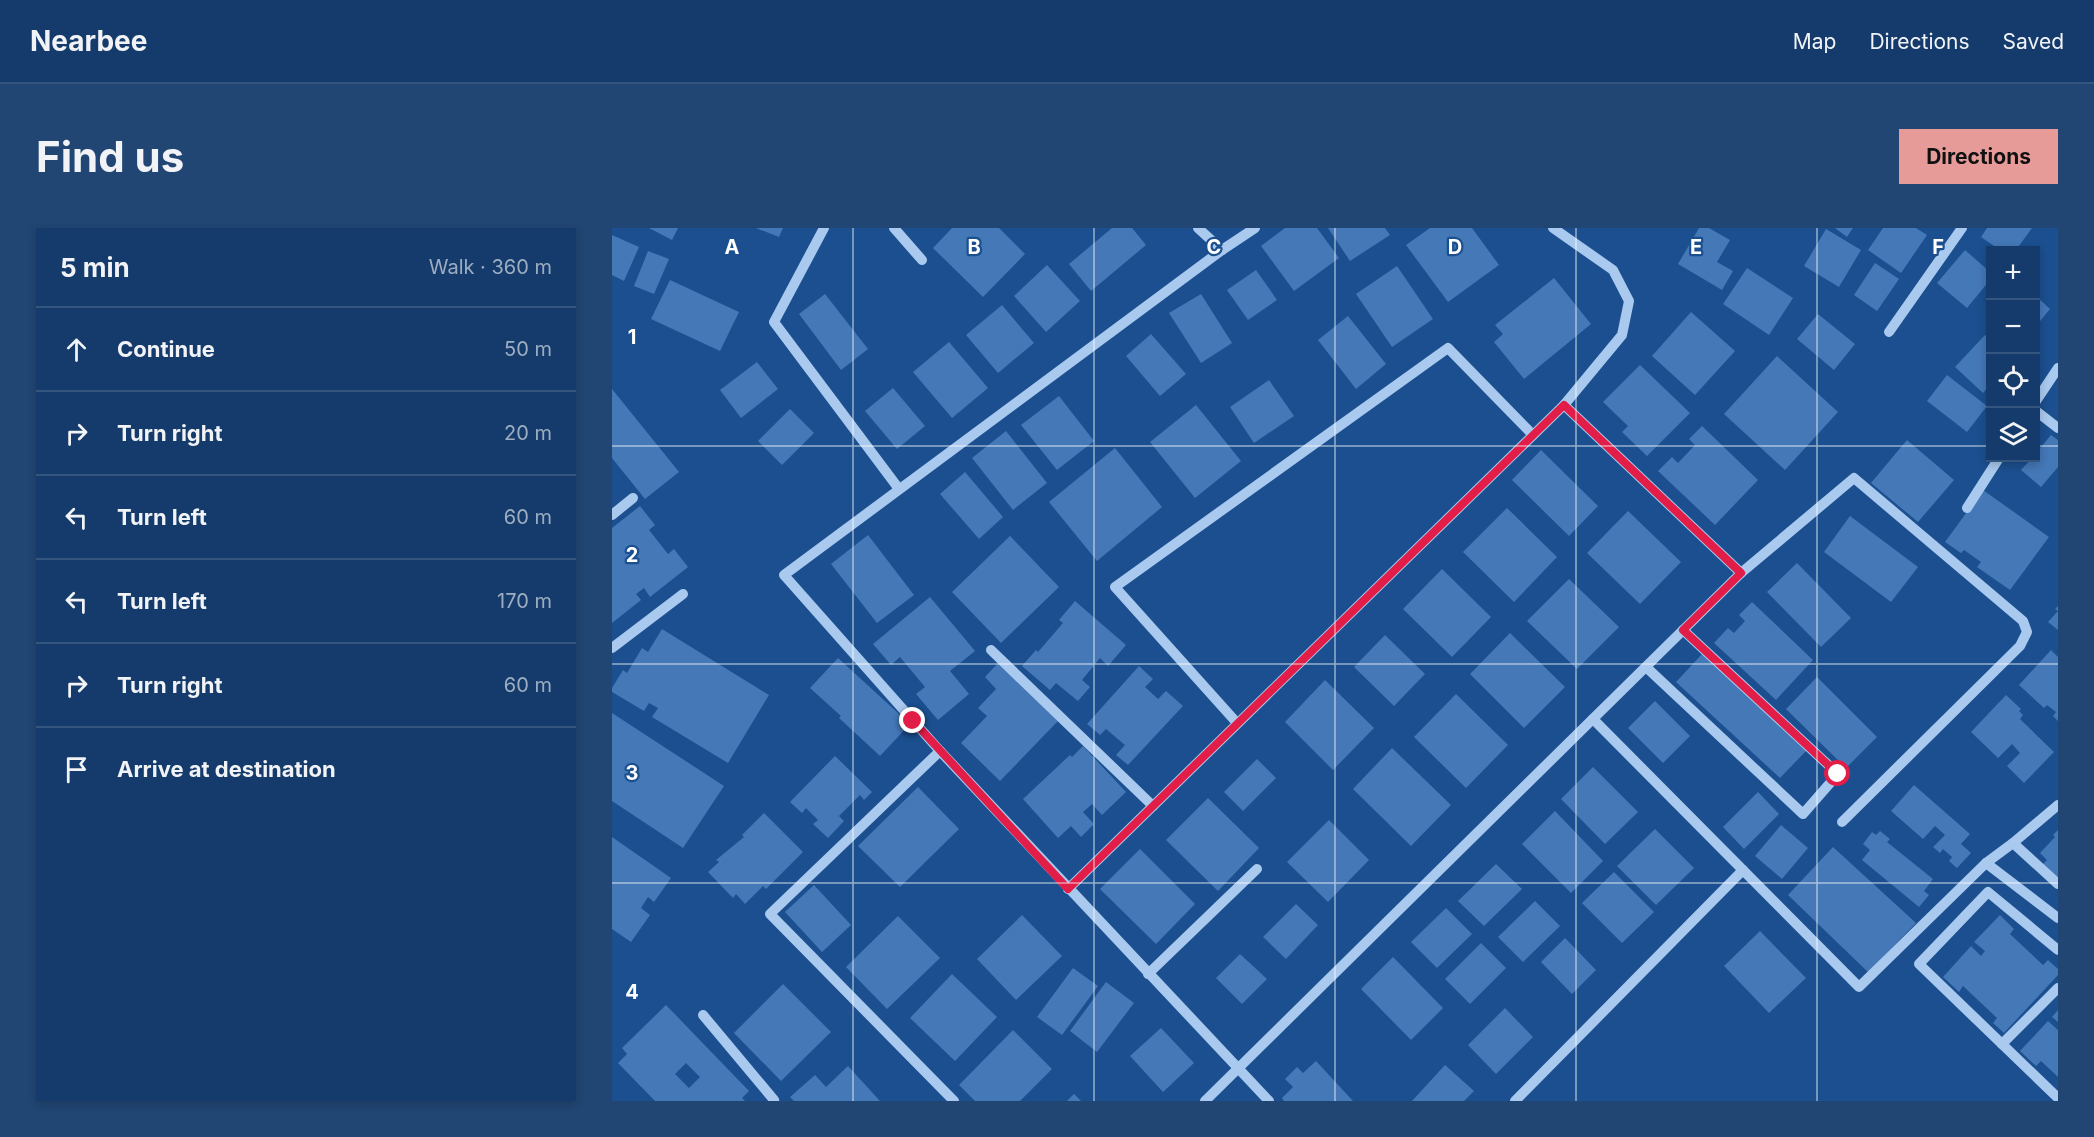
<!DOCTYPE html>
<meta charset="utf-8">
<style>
:root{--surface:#143b6b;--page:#214673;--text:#f1f3f6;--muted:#9dadc1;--line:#33557e;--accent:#e69b98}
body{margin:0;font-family:Inter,sans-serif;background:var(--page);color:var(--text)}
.controls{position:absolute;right:18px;top:18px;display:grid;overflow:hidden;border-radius:0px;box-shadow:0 3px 9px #0003}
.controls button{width:54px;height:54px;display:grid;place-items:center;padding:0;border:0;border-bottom:2px solid var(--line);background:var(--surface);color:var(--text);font:30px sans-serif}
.stop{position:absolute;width:18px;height:18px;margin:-14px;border:4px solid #e11d48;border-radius:50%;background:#fff}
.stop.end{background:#e11d48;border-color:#fff;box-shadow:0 2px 6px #0008}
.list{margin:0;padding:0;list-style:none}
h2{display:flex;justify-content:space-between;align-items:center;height:78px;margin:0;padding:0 24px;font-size:26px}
h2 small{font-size:20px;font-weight:400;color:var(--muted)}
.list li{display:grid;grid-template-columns:39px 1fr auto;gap:18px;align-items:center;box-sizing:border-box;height:84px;padding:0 24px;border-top:2px solid var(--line)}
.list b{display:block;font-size:22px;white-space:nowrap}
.list em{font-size:20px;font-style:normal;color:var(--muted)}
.icon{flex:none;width:33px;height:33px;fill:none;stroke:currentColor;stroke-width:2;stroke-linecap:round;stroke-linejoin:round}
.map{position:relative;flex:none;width:1446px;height:873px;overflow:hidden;border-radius:0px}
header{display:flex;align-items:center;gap:36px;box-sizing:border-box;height:84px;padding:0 30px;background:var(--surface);border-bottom:2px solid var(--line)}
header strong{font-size:28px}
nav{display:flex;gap:33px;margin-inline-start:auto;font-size:21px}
.intro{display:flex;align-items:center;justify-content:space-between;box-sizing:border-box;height:144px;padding:0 36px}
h1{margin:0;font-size:42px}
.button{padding:15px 27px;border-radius:0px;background:var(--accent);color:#111;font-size:21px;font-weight:700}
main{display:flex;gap:36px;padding:0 36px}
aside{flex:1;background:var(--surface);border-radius:0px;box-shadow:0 3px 9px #0003}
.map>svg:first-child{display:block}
</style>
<header>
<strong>Nearbee</strong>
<nav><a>Map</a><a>Directions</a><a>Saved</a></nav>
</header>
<div class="intro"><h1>Find us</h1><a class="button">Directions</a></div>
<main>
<aside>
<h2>5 min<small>Walk · 360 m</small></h2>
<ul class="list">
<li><svg class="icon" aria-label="ahead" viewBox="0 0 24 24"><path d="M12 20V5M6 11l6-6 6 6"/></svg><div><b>Continue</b></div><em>50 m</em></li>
<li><svg class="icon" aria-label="right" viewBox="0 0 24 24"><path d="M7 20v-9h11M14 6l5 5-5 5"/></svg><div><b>Turn right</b></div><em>20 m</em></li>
<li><svg class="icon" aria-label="left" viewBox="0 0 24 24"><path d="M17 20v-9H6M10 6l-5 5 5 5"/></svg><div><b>Turn left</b></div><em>60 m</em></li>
<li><svg class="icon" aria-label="left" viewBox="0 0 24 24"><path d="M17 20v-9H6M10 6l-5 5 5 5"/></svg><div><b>Turn left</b></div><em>170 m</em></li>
<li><svg class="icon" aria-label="right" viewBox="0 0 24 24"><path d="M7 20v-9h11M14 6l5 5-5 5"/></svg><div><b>Turn right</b></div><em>60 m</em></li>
<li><svg class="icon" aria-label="arrive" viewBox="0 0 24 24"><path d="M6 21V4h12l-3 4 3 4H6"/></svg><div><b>Arrive at destination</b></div></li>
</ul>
</aside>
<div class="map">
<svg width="1446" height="873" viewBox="0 0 1446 873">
<rect width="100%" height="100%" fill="#1b4f8f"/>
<g fill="#4478b7" fill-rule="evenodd">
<path d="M37 0H66L60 12Z"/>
<path d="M144 0H171L167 9Z"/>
<path d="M340 0H387L413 26 371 69 321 20Z"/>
<path d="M500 0H520L534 17 479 63 457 36Z"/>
<path d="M673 0H705L727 30 682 63 649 18Z"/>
<path d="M716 0H773L778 7 738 33Z"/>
<path d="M818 0H860L887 37 836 74 794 17Z"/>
<path d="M1087 0H1097L1118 12 1105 34 1121 43 1110 62 1066 36Z"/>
<path d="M1223 0H1241L1235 9Z"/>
<path d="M1271 0H1304L1315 7 1289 45 1256 22Z"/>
<path d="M1375 0H1420L1404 22H1388L1369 9Z"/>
<path d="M1214 1 1249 22 1227 59 1192 38Z"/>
<path d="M0 7 27 19 12 53 0 47Z"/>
<path d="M1353 22 1378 44V52L1355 80 1325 55Z"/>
<path d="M36 23 57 31 42 66 22 58Z"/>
<path d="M1263 35 1287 51 1265 83 1242 67Z"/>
<path d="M435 37 468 73 434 104 402 68Z"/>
<path d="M785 38 821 91 780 119 744 66Z"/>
<path d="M1135 40 1181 70 1157 107 1111 76Z"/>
<path d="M644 42 665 72 636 92 615 62Z"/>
<path d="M942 50 979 96 912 151 882 114 891 106 883 97Z"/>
<path d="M58 52 127 84 108 123 39 91Z"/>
<path d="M213 66 256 121 229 142 187 86Z"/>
<path d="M589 66 620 115 589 135 557 85Z"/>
<path d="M1424 68 1438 81 1424 98Z"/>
<path d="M390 77 422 115 386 145 354 107Z"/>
<path d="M1079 84 1123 123 1083 167 1040 128Z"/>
<path d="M1206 86 1243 116 1222 142 1185 111Z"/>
<path d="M736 88 774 136 744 161 706 112Z"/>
<path d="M539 106 574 146 548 168 514 128Z"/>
<path d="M1373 107 1378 112V157L1371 165 1343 139Z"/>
<path d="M337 114 376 160 340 190 301 144Z"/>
<path d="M1165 128 1226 184 1173 242 1112 186Z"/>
<path d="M145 134 166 161 129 190 108 162Z"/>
<path d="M1028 137 1078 185 1035 228 1010 204 1016 198 991 174Z"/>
<path d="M1335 147 1375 178 1355 204 1315 173Z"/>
<path d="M657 152 682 188 642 215 618 179Z"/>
<path d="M281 160 313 198 285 221 253 183Z"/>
<path d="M0 161 67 244 33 271 0 230Z"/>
<path d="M447 168 482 213 445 242 409 197Z"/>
<path d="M584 177 629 233 583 270 538 214Z"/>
<path d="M178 181 202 205 170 237 146 213Z"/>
<path d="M1090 198 1146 252 1103 297 1046 243 1060 229 1066 235 1083 217 1077 211Z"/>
<path d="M394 203 435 255 401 282 360 230Z"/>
<path d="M1439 207 1446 212V239L1429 259 1409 242 1420 230H1424V225Z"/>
<path d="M1295 212 1342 252 1306 294 1259 255Z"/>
<path d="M503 220 550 279 485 333 437 274Z"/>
<path d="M929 222 986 278 957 308 900 252Z"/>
<path d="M353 244 391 289 367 311 328 266Z"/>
<path d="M1371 262 1437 309 1398 362 1365 339 1369 334 1352 322 1349 325 1333 314Z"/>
<path d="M28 278 43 297 37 302 56 326 62 321 76 339 38 369 32 360 24 366 29 372 0 395V300Z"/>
<path d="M895 280 945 329 902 374 851 324Z"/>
<path d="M1016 283 1069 334 1028 376 975 325Z"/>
<path d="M1238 288 1306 339 1279 374 1212 324Z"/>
<path d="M256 307 302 367 265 395 219 336Z"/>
<path d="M398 308 447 359 389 415 340 364Z"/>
<path d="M1185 335 1239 390 1209 419 1155 364Z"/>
<path d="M830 341 879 389 840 429 791 381Z"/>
<path d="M957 351 1007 399 965 441 915 393Z"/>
<path d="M318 369 363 423 338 443 357 466 326 492 304 466 313 459 288 429 279 437 261 416Z"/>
<path d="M463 373 514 417 496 438 488 430 470 452 478 459 466 473 444 455 438 462 410 438 424 422 426 424 451 395 447 392Z"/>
<path d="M1140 374 1201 432 1164 472 1102 415 1116 400 1122 405 1133 393 1127 387Z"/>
<path d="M1446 378V402L1436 394 1446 383 1443 381Z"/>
<path d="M50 401 157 467 116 535 40 489 46 480 37 475 32 483 0 464V460L11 442 15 445 30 420 36 424Z"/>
<path d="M898 405 953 459 912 500 858 446Z"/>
<path d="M773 407 813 446 782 478 742 439Z"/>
<path d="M1439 422 1446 429V493L1441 488 1444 484 1435 477 1432 480 1407 457Z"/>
<path d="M1091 425 1195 522 1168 550 1064 454Z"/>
<path d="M226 430 298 496 268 528 227 490 229 488 198 460Z"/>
<path d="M386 435 446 493 388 553 349 515 375 488 366 480 384 461 373 449Z"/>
<path d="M527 438 541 451 533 459 546 471 554 463 571 478 516 537 504 527 513 517 494 501 488 507 475 496Z"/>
<path d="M1205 449 1265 509 1234 540 1174 481Z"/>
<path d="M713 452 762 500 721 542 673 494Z"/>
<path d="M844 466 896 517 854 560 802 509Z"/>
<path d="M1394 467 1409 481 1407 483 1411 487 1408 491 1442 524 1412 555 1395 538 1408 525 1400 516 1386 530 1359 504Z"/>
<path d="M1043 473 1078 508 1051 535 1016 500Z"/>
<path d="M0 485 112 558 71 620 0 573Z"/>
<path d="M471 518 514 564 490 587 480 576 471 584 482 596 469 609 459 598 446 610 411 571 458 527 460 529Z"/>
<path d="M780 520 839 577 799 618 741 561Z"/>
<path d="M223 528 260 564 252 572 248 567 227 588 232 593 216 610 201 596 206 592 194 580 190 585 178 574Z"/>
<path d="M645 531 664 550 631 583 612 564Z"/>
<path d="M981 539 1026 584 993 616 949 571Z"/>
<path d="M1302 557 1358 606 1349 616 1359 625 1345 640 1337 633 1340 629 1331 621 1328 625 1321 619 1333 607 1323 598 1311 611 1279 583Z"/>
<path d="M306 559 347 601 288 659 246 618Z"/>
<path d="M1146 564 1167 586 1132 621 1111 599Z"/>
<path d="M596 570 647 620 606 663 554 612Z"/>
<path d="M943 583 991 633 959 665 910 616Z"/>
<path d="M152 585 191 624 154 661 151 658 133 676 124 666 121 670 96 644 107 634 104 632 132 609 130 607Z"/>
<path d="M717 592 757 632 716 674 675 634Z"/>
<path d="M1169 597 1196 620 1170 651 1143 628Z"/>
<path d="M1043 601 1082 640 1044 677 1005 638Z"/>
<path d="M1446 602V653L1430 637 1435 632 1428 625 1443 609 1441 607Z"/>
<path d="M1268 603 1278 611 1275 614 1321 651 1312 663 1317 667 1307 679 1250 632 1258 622 1251 616 1260 604 1264 607Z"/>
<path d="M0 609 59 650 42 674 36 669 29 680 38 687 19 714 0 701Z"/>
<path d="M1221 619 1304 695 1256 744 1176 667Z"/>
<path d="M528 621 583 676 544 716 488 661Z"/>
<path d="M884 636 910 661 872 698 846 673Z"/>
<path d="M1002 644 1042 684 1010 715 970 675Z"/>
<path d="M202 657 239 697 210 724 173 684Z"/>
<path d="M923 673 948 698 911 734 886 709Z"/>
<path d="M684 676 706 697 674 731 651 709Z"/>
<path d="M834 680 860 706 825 740 799 714Z"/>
<path d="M410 687 450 728 404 772 365 731Z"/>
<path d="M1388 687 1402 701 1398 706 1431 737 1436 732 1446 741V747L1392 805 1381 795 1385 790 1351 758 1347 764 1331 749 1359 718 1369 728 1373 723 1362 714Z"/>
<path d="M286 688 328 730 275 781 234 739Z"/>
<path d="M1148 703 1194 750 1157 785 1112 738Z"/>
<path d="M953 710 984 742 960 766 929 734Z"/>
<path d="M869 715 894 740 858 776 833 751Z"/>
<path d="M628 726 655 751 630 776 604 750Z"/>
<path d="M781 729 831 780 799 812 749 761Z"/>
<path d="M461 740 486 758 450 807 425 789Z"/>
<path d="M340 746 385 789 343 833 298 790Z"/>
<path d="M494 754 522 775 485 824 458 803Z"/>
<path d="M171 756 219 804 169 853 122 805Z"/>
<path d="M54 777 137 863 130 870 133 873H43L6 835 15 826 10 820ZM74 835 88 849 77 860 63 846Z"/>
<path d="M893 780 921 809 884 846 856 817Z"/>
<path d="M1446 782V794L1440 789Z"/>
<path d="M1436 793 1446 802V849L1429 833 1424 838 1408 823Z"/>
<path d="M549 800 582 835 551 864 518 828Z"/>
<path d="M401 802 440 841 408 873H363L347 857Z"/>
<path d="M704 833 741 873H672L670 870 681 859 673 851 685 839 691 845Z"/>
<path d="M833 837 862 863 852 873H800Z"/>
<path d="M236 838 268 873H182L178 869 203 847 214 859Z"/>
<path d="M462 866 469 873H455Z"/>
</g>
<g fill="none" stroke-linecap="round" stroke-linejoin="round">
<g stroke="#a9c9ee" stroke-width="10">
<path d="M212 0 162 94 287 261"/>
<path d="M282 0 310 32"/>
<path d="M586 0 610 22"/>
<path d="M643 0 610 22 172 347 328 523 657 873"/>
<path d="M1277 104 1350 0"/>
<path d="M1424 173 1446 140"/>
<path d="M952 177 1129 345"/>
<path d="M1424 183 1446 200"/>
<path d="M1355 280 1387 230"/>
<path d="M0 287 21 270"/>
<path d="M0 420 71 366"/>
<path d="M379 422 541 578"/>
<path d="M1034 439 1191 586 1226 546 1071 402"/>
<path d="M981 491 1247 759 1374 635 1401 615 1446 577"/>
<path d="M625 495 503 359 836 120 921 207"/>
<path d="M328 523 158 686 342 873"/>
<path d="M1401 615 1446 656"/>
<path d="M1374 635 1446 690"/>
<path d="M456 661 952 177 1010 107 1017 73 1001 42 941 0"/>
<path d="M1446 722 1376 664 1307 736 1446 870"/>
<path d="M536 746 645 641"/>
<path d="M91 787 162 872 161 873"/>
<path d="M1390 816 1446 760"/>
<path d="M593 873 1129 345 1242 250 1411 393 1415 404 1408 418 1230 594"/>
<path d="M903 873 1131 642"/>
</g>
</g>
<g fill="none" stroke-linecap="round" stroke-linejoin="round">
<path stroke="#e11d48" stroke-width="8" d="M301 493 456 661 952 177 1129 345 1071 402 1226 546"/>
</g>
<path fill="none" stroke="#fff" stroke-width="1.5" stroke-opacity="0.55" d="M241 0V873M482 0V873M723 0V873M964 0V873M1205 0V873M0 218H1378M1424 218H1446M0 436H1446M0 655H1446"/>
<g font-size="20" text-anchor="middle" font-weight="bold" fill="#fff" stroke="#1b4f8f" stroke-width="4.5" stroke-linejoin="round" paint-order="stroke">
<text x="120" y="26">A</text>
<text x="362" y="26">B</text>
<text x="602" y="26">C</text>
<text x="843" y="26">D</text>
<text x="1084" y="26">E</text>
<text x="1326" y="26">F</text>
<text x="20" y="116">1</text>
<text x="20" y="334">2</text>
<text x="20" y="552">3</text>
<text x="20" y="771">4</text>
</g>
</svg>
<div class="controls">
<button>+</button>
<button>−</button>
<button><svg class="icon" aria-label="locate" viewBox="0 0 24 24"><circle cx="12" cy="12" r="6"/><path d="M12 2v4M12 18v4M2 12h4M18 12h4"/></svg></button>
<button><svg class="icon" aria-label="layers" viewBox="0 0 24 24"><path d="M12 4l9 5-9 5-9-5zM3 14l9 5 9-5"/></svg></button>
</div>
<div class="stop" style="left:1226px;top:546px"></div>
<div class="stop end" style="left:301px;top:493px"></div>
</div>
</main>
